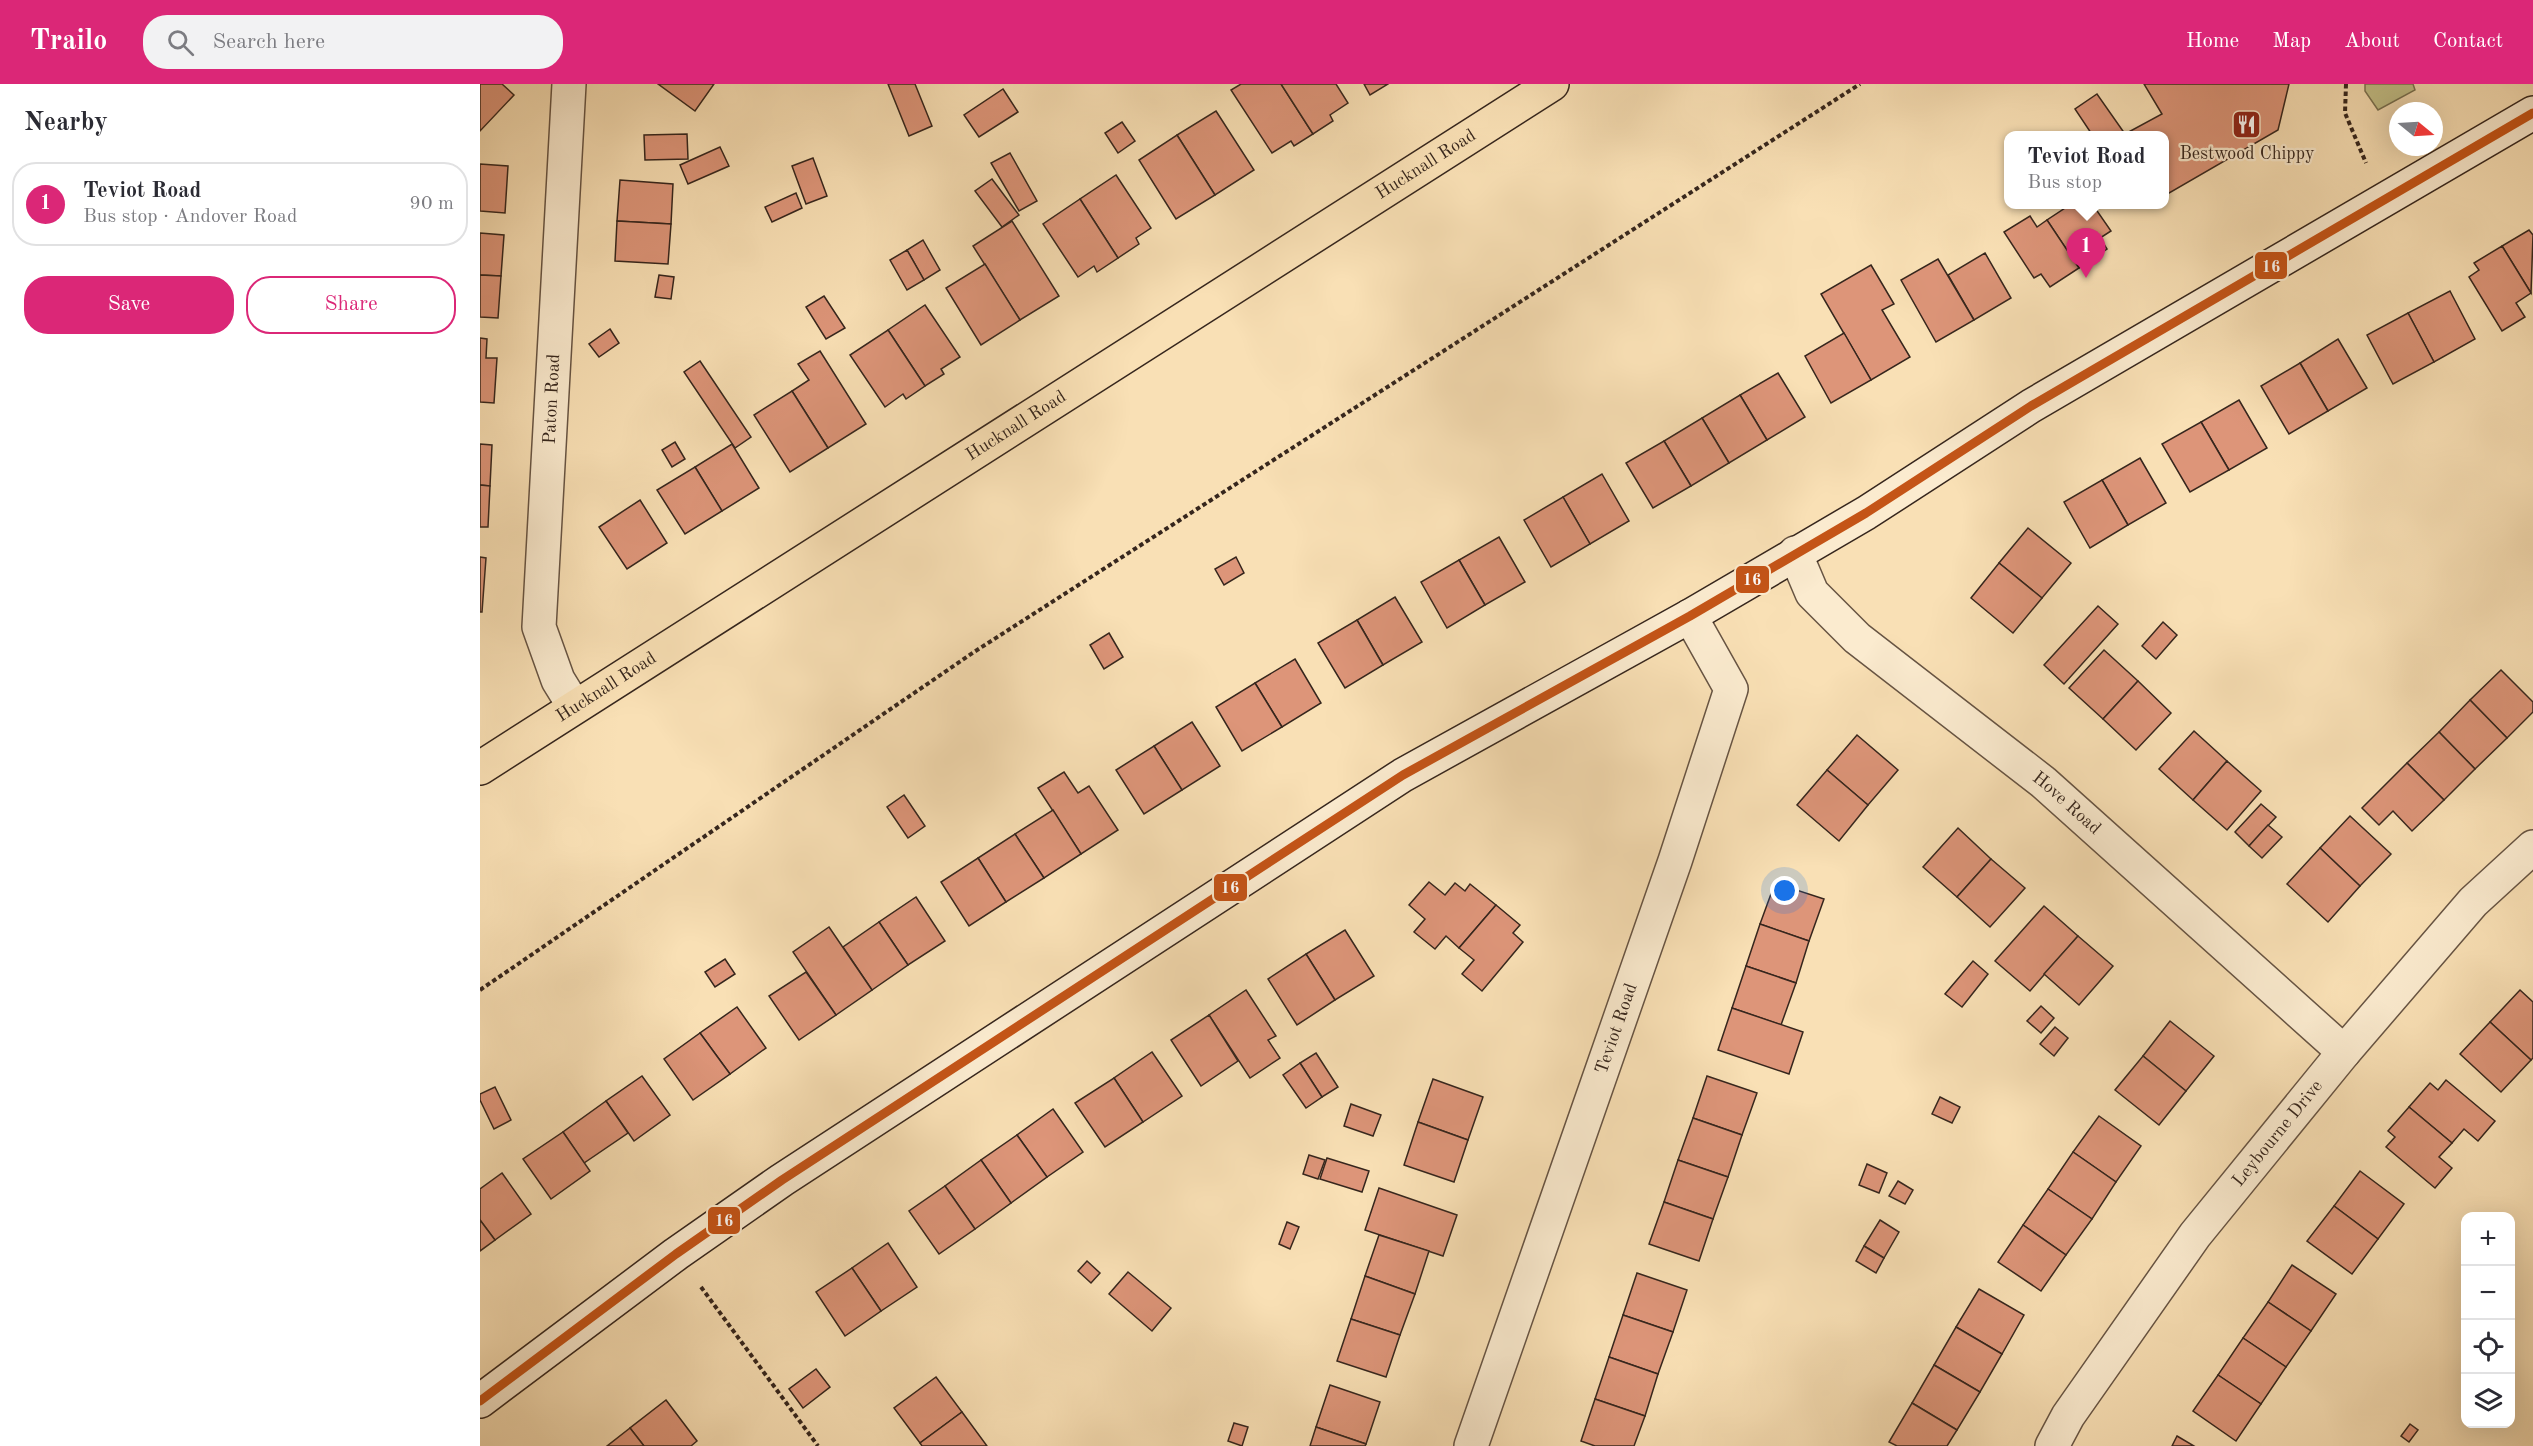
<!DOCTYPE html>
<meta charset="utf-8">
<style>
:root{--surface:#fff;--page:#f2f2f3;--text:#2b2b33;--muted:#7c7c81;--line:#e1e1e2;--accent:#db2777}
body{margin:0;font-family:"Old Standard TT",serif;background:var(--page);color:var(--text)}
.controls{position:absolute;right:18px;bottom:18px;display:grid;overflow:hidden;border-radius:12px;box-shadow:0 6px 24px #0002}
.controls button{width:54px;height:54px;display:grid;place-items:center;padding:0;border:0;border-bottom:2px solid var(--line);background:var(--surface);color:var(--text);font:30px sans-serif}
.compass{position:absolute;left:1909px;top:18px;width:54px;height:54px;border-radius:50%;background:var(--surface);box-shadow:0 6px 24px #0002;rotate:108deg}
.you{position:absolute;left:1305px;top:807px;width:21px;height:21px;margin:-15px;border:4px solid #fff;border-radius:50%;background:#1a73e8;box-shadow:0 0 0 9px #1a73e833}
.badge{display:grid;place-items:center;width:39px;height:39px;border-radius:50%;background:var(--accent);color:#fff;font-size:20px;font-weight:700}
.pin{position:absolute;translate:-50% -50px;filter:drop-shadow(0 2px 3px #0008)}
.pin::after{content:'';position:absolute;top:32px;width:21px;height:18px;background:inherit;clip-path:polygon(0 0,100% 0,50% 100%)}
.popup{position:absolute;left:1524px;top:47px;width:165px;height:78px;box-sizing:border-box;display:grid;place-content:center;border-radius:12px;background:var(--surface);filter:drop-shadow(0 2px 4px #0005);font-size:20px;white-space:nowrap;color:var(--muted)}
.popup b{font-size:22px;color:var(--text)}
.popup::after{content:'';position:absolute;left:50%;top:100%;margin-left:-12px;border:12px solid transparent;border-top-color:var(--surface)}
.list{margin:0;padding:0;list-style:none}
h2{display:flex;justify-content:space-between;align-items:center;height:78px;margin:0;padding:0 24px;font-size:26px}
h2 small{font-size:20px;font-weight:400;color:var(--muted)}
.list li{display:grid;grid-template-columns:39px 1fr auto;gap:18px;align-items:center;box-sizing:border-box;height:84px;margin:0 12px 12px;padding:0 12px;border:2px solid var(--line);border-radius:24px}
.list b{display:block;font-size:22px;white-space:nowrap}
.list p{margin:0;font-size:20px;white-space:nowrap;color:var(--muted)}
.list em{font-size:20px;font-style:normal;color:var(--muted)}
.actions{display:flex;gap:12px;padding:18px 24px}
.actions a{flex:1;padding:14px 0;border:2px solid var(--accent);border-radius:24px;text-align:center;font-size:21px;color:var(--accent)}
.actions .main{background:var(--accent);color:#fff}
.icon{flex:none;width:33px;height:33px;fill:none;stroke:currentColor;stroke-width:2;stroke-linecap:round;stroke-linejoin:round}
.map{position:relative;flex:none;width:2053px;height:1362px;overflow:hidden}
header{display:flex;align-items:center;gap:36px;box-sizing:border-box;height:84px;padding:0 30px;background:var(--accent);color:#fff}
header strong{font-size:28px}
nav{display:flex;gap:33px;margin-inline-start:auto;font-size:21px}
.search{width:420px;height:54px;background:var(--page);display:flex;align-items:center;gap:15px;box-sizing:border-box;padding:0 21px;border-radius:24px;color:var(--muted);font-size:22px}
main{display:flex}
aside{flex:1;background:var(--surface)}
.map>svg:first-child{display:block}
</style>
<header>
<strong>Trailo</strong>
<div class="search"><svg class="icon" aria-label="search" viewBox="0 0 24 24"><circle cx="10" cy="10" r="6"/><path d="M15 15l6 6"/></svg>Search here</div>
<nav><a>Home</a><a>Map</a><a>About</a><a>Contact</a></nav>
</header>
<main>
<aside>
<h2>Nearby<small></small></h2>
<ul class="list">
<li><span class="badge">1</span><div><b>Teviot Road</b><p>Bus stop · Andover Road</p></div><em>90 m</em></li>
</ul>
<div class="actions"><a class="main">Save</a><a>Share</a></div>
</aside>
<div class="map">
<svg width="2053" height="1362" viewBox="0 0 2053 1362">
<rect width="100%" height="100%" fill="#f9e0b5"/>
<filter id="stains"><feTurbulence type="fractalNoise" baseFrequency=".00333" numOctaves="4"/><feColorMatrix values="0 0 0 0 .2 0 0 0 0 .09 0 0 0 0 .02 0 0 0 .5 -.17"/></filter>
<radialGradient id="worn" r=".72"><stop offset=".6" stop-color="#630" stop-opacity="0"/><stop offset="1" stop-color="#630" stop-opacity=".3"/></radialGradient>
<path fill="#c4c189" stroke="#7d7453" stroke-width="1.5" d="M1885 0H1933L1935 6 1898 26 1885 7Z"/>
<g fill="#dd9579" stroke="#36261d" stroke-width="1.5">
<path d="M0 0H22L34 11 0 47Z"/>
<path d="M178 0H234L215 27Z"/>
<path d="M408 0H435L452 42 429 52Z"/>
<path d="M761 0H801L833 50 814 62 811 57 792 69 751 6Z"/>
<path d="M801 0H856L868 19 850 31 853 37 833 50Z"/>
<path d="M884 0H908L890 11Z"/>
<path d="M1664 0H1809L1798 46 1684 112V52H1613L1595 25 1617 10 1645 50 1682 30Z"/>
<path d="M523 5 538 28 499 53 484 31Z"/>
<path d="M736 27 774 86 735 111 697 51Z"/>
<path d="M642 38 655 57 638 69 625 49Z"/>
<path d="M207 50 208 75 165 76 164 51Z"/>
<path d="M697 51 735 111 696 135 659 76Z"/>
<path d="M240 63 249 82 208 100 200 81Z"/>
<path d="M530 69 557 117 539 127 511 79Z"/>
<path d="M333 74 347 112 326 120 312 82Z"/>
<path d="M0 80 28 82 25 129 0 127Z"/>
<path d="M636 91 671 144 656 154 659 160 638 174 600 115Z"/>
<path d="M512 95 539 131 522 143 495 107Z"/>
<path d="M140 96 193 100 191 140 137 137Z"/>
<path d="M316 109 322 124 292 138 285 123Z"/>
<path d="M600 115 638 174 617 188 614 182 598 193 563 140Z"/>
<path d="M1583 121H1613L1631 147 1620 154 1627 165 1599 184 1567 136 1585 124Z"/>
<path d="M1550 132 1557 143 1567 136 1599 184 1570 203 1561 190 1554 194 1524 148Z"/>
<path d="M137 137 191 140 188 180 135 177Z"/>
<path d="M532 137 579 212 540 236 493 162Z"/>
<path d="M2049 146 2053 151 2051 209 2022 162Z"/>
<path d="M0 149 24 151 21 192 0 191Z"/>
<path d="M443 156 460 186 444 196 427 166Z"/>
<path d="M2022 162 2051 209 2036 219 2045 233 2022 247 1989 193 1999 186 1994 179Z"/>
<path d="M427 166 444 196 427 206 410 176Z"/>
<path d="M1505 169 1531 214 1494 236 1468 191Z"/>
<path d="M1458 175 1494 236 1456 258 1421 196Z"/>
<path d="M505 180 540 236 501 261 466 204Z"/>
<path d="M1391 181 1414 220 1402 226 1430 273 1391 296 1341 210Z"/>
<path d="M0 191 21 192 18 234 0 233Z"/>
<path d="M179 191 194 193 191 215 175 213Z"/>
<path d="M1970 207 1995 255 1954 278 1928 229Z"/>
<path d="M344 212 365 244 346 255 326 223Z"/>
<path d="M445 221 480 273 461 285 464 290 445 302 408 246Z"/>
<path d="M1928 229 1954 278 1913 300 1887 251Z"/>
<path d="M130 245 139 259 119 273 109 260Z"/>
<path d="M408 246 445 302 426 315 423 310 405 323 370 271Z"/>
<path d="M1364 249 1391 296 1351 319 1325 272Z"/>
<path d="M0 254 7 255 6 274H17L14 319 0 318Z"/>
<path d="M1858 255 1887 304 1848 327 1820 279Z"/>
<path d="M340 267 386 340 348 364 312 307 329 296 318 280Z"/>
<path d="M220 277 271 353 255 364 204 288Z"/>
<path d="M1820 279 1848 327 1809 350 1781 302Z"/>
<path d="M1298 289 1325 333 1287 356 1260 311Z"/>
<path d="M312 307 348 364 310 388 274 331Z"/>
<path d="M1260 311 1287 356 1249 379 1222 334Z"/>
<path d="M1759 316 1787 364 1749 386 1721 338Z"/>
<path d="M1222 334 1249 379 1211 402 1184 357Z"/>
<path d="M1721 338 1749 386 1710 408 1682 360Z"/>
<path d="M1184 357 1211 402 1173 424 1146 379Z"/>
<path d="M195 358 205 375 192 383 182 366Z"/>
<path d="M0 360 12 361 10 402 0 401Z"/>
<path d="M252 360 279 404 242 427 215 383Z"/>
<path d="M1660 374 1686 419 1648 441 1622 396Z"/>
<path d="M215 383 242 427 205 450 177 406Z"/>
<path d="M1122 390 1149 437 1110 460 1083 413Z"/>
<path d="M1622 396 1648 441 1610 464 1584 418Z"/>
<path d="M0 401 10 402 8 443H0Z"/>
<path d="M1083 413 1110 460 1071 483 1044 436Z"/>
<path d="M160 416 187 459 147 485 119 443Z"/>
<path d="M1548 444 1591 479 1562 514 1519 479Z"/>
<path d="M1019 453 1045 498 1005 521 979 476Z"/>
<path d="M0 473 6 474 2 528H0Z"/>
<path d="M756 473 764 489 744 501 735 485Z"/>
<path d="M979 476 1005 521 967 544 941 498Z"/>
<path d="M1519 479 1562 514 1533 549 1491 514Z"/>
<path d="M915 513 942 558 903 581 877 536Z"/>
<path d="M1618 522 1638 540 1584 600 1564 581Z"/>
<path d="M877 536 903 581 865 604 838 559Z"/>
<path d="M1683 538 1697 551 1676 575 1662 562Z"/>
<path d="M629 549 643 573 624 585 610 561Z"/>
<path d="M1624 566 1658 597 1623 635 1589 604Z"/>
<path d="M815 575 841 619 802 643 775 599Z"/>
<path d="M2021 586 2053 618V628L2027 654 1990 616Z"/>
<path d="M1658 597 1691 629 1656 666 1623 635Z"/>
<path d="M775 599 802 643 762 667 736 623Z"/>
<path d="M1990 616 2027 654 1995 685 1959 648Z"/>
<path d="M712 638 740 682 702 706 674 662Z"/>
<path d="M1714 647 1747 677 1713 716 1679 685Z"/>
<path d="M1959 648 1995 685 1964 716 1927 679Z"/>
<path d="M1377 651 1418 686 1388 721 1347 686Z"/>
<path d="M674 662 702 706 664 730 636 686Z"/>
<path d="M1747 677 1781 707 1747 746 1713 716Z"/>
<path d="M1927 679 1964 716 1932 747 1913 727 1899 741 1882 724Z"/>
<path d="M1347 686 1388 721 1359 757 1317 721Z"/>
<path d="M584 688 598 709 609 702 638 746 601 770 558 704Z"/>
<path d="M424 711 445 742 428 754 407 723Z"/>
<path d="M1781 720 1796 733 1769 762 1755 748Z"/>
<path d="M573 726 601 770 564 794 535 750Z"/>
<path d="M1870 732 1911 770 1880 802 1840 764Z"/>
<path d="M1788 741 1802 753 1782 774 1769 762Z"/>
<path d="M1478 744 1511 775 1477 813 1443 783Z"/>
<path d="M535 750 564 794 526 818 498 774Z"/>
<path d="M1840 764 1880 802 1848 838 1807 800Z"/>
<path d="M498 774 526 818 489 842 461 798Z"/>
<path d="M1511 775 1545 804 1510 843 1477 813Z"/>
<path d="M949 798 965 811 975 799 985 807 990 800 1016 821 979 864 966 852 955 865 934 848 945 835 929 821Z"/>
<path d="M1295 799 1344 815 1329 857 1280 840Z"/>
<path d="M436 813 465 857 428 881 399 838Z"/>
<path d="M1016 821 1040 841 1033 849 1043 858 1002 907 982 890 994 876 979 864Z"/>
<path d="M1564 822 1598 852 1550 907 1515 877Z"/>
<path d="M399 838 428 881 392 906 363 863Z"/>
<path d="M1280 840 1329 857 1316 899 1266 882Z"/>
<path d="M349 843 392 906 356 931 313 868Z"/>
<path d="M865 846 894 892 855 916 826 870Z"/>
<path d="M1598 852 1633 882 1599 921 1564 890Z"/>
<path d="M826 870 855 916 817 941 788 895Z"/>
<path d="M245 875 255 890 235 903 225 888Z"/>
<path d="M1493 877 1508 890 1482 923 1465 910Z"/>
<path d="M1266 882 1316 899 1301 941 1252 924Z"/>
<path d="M326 888 356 931 319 956 289 912Z"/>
<path d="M766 906 796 952 788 956 800 974 770 994 729 931Z"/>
<path d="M2040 906 2053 918V974L2051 976 2010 938Z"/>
<path d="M1561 922 1574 934 1561 949 1547 937Z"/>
<path d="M257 923 286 964 250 990 220 949Z"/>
<path d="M1252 924 1323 948 1309 990 1238 966Z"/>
<path d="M729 931 758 977 721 1002 691 956Z"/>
<path d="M1690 937 1734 972 1706 1007 1663 972Z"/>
<path d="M2010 938 2051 976 2021 1008 1980 970Z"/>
<path d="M1575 943 1588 954 1574 972 1560 960Z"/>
<path d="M220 949 250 990 213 1016 184 975Z"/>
<path d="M672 968 702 1012 663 1038 634 994Z"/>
<path d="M836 969 858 1003 842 1013 820 979Z"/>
<path d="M1663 972 1706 1007 1679 1041 1635 1006Z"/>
<path d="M820 979 842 1013 826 1024 803 991Z"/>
<path d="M162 992 190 1031 154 1057 126 1017Z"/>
<path d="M1227 992 1277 1009 1262 1051 1213 1034Z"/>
<path d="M634 994 663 1038 625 1063 595 1019Z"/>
<path d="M953 995 1003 1013 988 1056 938 1038Z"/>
<path d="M1966 996 2015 1037 1998 1057 1984 1045 1972 1059 1929 1023 1950 999 1958 1006Z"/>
<path d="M15 1003 31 1036 14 1045 0 1016V1010Z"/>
<path d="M1460 1013 1480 1023 1472 1039 1452 1030Z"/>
<path d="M126 1017 148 1049 104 1079 83 1048Z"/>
<path d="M871 1020 901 1031 893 1052 864 1042Z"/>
<path d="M1929 1023 1972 1059 1959 1073 1972 1084 1955 1104 1906 1063 1915 1053 1908 1047Z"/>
<path d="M573 1025 603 1068 567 1093 537 1051Z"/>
<path d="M1619 1032 1661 1062 1636 1098 1593 1068Z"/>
<path d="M1213 1034 1262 1051 1248 1093 1198 1076Z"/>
<path d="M938 1038 988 1056 974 1098 924 1081Z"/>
<path d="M83 1048 110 1087 71 1115 43 1075Z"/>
<path d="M537 1051 567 1093 531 1119 501 1076Z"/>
<path d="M1593 1068 1636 1098 1612 1135 1568 1105Z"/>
<path d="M829 1071 845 1076 838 1095 823 1090Z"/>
<path d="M847 1074 889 1087 882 1108 840 1095Z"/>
<path d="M501 1076 531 1119 495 1145 465 1102Z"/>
<path d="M1198 1076 1248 1093 1233 1135 1184 1118Z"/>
<path d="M1387 1080 1407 1089 1399 1109 1379 1101Z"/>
<path d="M1880 1087 1924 1120 1898 1155 1854 1122Z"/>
<path d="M22 1089 51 1130 15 1156 0 1136V1105Z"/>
<path d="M1418 1097 1433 1106 1425 1120 1409 1112Z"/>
<path d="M465 1102 495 1145 459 1170 429 1127Z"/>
<path d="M899 1104 977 1131 963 1172 885 1146Z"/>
<path d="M1568 1105 1612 1135 1586 1171 1543 1141Z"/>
<path d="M1184 1118 1233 1135 1219 1177 1169 1160Z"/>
<path d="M1854 1122 1898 1155 1872 1190 1827 1157Z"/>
<path d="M0 1136 15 1156 0 1167Z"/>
<path d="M1400 1136 1419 1148 1404 1174 1384 1162Z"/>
<path d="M807 1138 819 1143 810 1165 799 1160Z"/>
<path d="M1543 1141 1586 1171 1561 1207 1518 1178Z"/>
<path d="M899 1151 949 1167 935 1210 885 1192Z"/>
<path d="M408 1159 437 1203 401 1227 372 1184Z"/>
<path d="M1384 1162 1404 1174 1396 1189 1376 1177Z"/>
<path d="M607 1177 620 1189 611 1199 598 1187Z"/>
<path d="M1812 1181 1856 1210 1831 1247 1788 1218Z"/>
<path d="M372 1184 401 1227 365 1252 336 1208Z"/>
<path d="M648 1188 691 1224 672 1247 629 1210Z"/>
<path d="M1157 1189 1207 1206 1193 1248 1143 1231Z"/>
<path d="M885 1192 935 1210 920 1251 871 1235Z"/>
<path d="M1499 1205 1544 1231 1522 1270 1476 1243Z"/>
<path d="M1788 1218 1831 1247 1806 1283 1763 1254Z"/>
<path d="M1143 1231 1193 1248 1178 1290 1129 1273Z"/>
<path d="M871 1235 920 1251 906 1293 857 1277Z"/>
<path d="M1476 1243 1522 1270 1500 1308 1454 1281Z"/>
<path d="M1763 1254 1806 1283 1781 1320 1738 1291Z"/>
<path d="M1129 1273 1178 1290 1165 1332 1115 1315Z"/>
<path d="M1454 1281 1500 1308 1477 1346 1432 1319Z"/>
<path d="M336 1285 350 1303 323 1324 309 1305Z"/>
<path d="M1738 1291 1781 1320 1756 1357 1713 1327Z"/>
<path d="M456 1293 482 1328 440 1359 414 1324Z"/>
<path d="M850 1301 900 1318 886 1360 836 1343Z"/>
<path d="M1115 1315 1165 1332 1154 1362H1115L1101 1357Z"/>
<path d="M186 1316 217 1357 211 1362H164L150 1344Z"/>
<path d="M1432 1319 1477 1346 1467 1362H1417L1409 1358Z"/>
<path d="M482 1328 507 1362H442L440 1359Z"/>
<path d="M754 1339 768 1343 762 1362 748 1357Z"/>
<path d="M1930 1340 1938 1346 1929 1358 1921 1352Z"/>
<path d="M836 1343 886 1360 885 1362H830Z"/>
<path d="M150 1344 164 1362H127Z"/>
<path d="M1697 1352 1714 1362H1692Z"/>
</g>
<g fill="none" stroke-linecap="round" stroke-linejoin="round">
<defs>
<g id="street">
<path d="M89 0 59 543 78 596 94 622"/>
<path id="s1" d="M1315 469 1332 509 1377 554 1563 698 1864 968"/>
<path id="s2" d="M991 1362 1195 777 1251 605 1210 532"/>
<path id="s3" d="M1572 1362 1588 1332 1715 1151 1864 968 1993 818 2053 763"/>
</g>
<path id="secondary" d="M0 1317 196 1170 302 1096 923 691 1210 532 1386 429 1551 322 2053 29"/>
<g id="primary">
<path id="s4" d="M0 684 1072 0"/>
</g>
</defs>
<use href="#street" stroke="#675443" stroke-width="36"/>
<use href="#secondary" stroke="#36261d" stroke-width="36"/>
<use href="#primary" stroke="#36261d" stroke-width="36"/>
<g stroke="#36261d" stroke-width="4" stroke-dasharray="4.5 3" stroke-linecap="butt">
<path d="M1866 0 1865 29 1886 79"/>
<path d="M0 906 494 568 1380 0"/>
<path d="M221 1203 338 1362"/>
</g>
<use href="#street" stroke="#fbebcf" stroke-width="33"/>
<use href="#secondary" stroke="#fbebcf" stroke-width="33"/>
<use href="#primary" stroke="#f9e0b5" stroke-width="33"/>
<defs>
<path id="bus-1" d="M0 1317 196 1170 302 1096 923 691 1210 532 1386 429 1551 322 2053 29"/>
</defs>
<use href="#bus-1" stroke="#fbebcf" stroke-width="14"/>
<use href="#bus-1" stroke="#c45417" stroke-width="9"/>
</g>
<defs>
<symbol id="restaurant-square" viewBox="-11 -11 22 22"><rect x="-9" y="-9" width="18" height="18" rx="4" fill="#8f2418" stroke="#fbebcf"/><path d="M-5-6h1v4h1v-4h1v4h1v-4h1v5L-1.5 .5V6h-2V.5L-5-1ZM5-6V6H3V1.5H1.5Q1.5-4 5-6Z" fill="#fff"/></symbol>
</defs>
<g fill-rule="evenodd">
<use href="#restaurant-square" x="1750" y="24" width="33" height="33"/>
</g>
<g text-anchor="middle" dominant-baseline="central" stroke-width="4.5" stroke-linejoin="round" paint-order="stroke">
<g font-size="18" fill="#36261d" stroke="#fbebcf">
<text x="1767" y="70">Bestwood Chippy</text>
</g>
<g font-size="18" fill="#36261d" stroke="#fbebcf">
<text stroke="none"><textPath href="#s4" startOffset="1122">Hucknall Road</textPath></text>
<text transform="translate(72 315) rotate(-87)">Paton Road</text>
<text stroke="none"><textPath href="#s4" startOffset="636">Hucknall Road</textPath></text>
<text stroke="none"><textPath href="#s4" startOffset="150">Hucknall Road</textPath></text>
<text stroke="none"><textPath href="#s1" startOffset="374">Hove Road</textPath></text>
<text stroke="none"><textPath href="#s2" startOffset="442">Teviot Road</textPath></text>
<text stroke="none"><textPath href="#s3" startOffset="386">Leybourne Drive</textPath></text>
</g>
</g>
<g stroke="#fbebcf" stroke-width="2">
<rect x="1774" y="167" width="34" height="29" rx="6" fill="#c45417"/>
<rect x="1255" y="481" width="35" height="29" rx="6" fill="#c45417"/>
<rect x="733" y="789" width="35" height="29" rx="6" fill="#c45417"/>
<rect x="227" y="1122" width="34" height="29" rx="6" fill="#c45417"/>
</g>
<g font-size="16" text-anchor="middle" font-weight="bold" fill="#fff">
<text x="1791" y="188">16</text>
<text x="1272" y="501">16</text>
<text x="750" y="809">16</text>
<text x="244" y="1142">16</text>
</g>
<rect width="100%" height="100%" filter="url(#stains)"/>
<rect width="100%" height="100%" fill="url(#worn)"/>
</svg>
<div class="controls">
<button>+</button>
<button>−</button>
<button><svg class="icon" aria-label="locate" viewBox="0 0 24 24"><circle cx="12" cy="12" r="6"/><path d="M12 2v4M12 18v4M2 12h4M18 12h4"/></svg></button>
<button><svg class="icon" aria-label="layers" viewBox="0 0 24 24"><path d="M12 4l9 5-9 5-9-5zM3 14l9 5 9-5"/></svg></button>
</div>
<svg class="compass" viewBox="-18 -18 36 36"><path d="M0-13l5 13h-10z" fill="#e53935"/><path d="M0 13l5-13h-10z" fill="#7c7c81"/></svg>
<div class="you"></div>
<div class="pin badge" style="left:1606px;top:194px">1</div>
<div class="popup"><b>Teviot Road</b>Bus stop</div>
</div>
</main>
